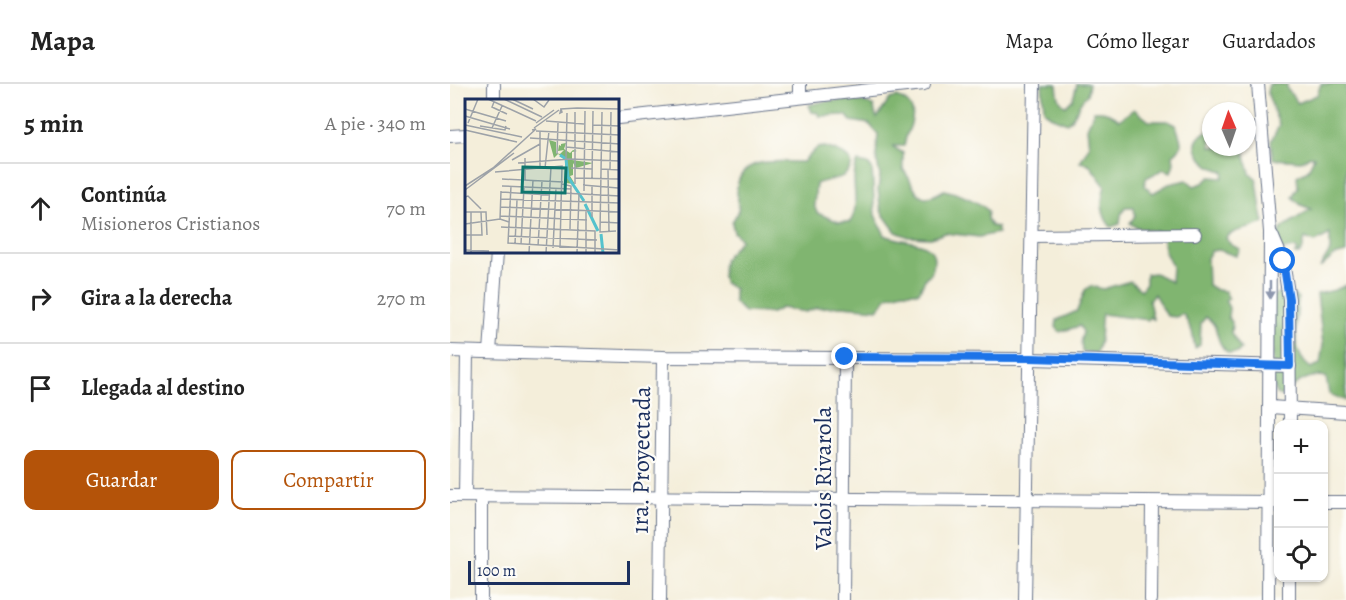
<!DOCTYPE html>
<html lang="es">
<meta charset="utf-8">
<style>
:root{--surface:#fff;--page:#f6f6f6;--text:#222;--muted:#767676;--line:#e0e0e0;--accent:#b45309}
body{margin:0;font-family:Alegreya,serif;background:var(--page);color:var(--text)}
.controls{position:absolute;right:18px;bottom:18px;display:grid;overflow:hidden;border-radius:12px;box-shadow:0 2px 4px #0004}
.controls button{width:54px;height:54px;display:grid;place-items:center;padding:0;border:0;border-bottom:2px solid var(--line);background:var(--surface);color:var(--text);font:30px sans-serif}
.compass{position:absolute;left:752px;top:18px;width:54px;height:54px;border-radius:50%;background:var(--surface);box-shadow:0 2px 4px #0004;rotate:358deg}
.scale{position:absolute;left:18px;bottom:15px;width:162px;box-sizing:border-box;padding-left:6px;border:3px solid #1b2f5e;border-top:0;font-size:16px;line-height:21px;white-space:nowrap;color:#1b2f5e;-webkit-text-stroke:4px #fdfcf7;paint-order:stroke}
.stop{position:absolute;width:18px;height:18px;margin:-14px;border:4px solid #1a73e8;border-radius:50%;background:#fff}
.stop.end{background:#1a73e8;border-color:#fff;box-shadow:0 2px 6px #0008}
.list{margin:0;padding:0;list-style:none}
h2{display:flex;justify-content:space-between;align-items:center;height:78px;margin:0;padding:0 24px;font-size:26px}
h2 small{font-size:20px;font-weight:400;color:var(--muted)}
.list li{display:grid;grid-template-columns:39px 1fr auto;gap:18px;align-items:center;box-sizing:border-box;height:90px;padding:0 24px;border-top:2px solid var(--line)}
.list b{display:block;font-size:22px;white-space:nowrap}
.list p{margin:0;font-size:20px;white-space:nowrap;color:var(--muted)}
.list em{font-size:20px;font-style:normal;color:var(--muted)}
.actions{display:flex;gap:12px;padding:18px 24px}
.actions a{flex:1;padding:14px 0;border:2px solid var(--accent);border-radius:12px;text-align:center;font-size:21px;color:var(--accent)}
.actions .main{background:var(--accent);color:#fff}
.icon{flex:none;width:33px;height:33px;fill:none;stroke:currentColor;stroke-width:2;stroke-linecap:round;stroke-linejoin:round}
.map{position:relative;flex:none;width:896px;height:516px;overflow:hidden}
header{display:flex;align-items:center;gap:36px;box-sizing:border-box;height:84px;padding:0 30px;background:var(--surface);border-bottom:2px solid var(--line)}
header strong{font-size:28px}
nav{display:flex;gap:33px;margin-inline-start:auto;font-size:21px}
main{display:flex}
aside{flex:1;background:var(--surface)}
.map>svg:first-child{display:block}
</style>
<header>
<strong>Mapa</strong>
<nav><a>Mapa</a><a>Cómo llegar</a><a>Guardados</a></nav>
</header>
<main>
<aside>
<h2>5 min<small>A pie · 340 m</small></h2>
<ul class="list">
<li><svg class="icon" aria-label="ahead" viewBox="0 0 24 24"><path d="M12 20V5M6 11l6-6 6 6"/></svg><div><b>Continúa</b><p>Misioneros Cristianos</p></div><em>70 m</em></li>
<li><svg class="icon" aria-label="right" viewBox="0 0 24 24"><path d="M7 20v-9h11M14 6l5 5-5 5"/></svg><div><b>Gira a la derecha</b></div><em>270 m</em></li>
<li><svg class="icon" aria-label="arrive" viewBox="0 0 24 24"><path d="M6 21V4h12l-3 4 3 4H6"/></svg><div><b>Llegada al destino</b></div></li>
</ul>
<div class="actions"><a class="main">Guardar</a><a>Compartir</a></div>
</aside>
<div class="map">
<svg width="896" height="516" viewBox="0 0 896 516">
<rect width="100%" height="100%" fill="#fdfcf7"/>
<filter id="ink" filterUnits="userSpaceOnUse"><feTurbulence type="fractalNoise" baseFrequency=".0167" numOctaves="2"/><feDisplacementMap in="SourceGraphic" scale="12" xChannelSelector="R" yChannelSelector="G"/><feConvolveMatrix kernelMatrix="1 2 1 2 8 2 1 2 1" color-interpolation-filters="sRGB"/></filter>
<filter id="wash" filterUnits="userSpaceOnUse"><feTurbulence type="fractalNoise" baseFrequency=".008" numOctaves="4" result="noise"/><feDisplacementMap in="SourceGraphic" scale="24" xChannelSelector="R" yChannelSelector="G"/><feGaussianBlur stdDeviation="1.35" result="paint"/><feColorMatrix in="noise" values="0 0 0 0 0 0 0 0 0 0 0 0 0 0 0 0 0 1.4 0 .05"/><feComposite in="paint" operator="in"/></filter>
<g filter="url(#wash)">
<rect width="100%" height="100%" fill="#f4eeda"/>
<g fill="#80b570" stroke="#4e7267" stroke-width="1.5">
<path d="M592 0H607C608 9 607 16 616 22L623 15 627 0H639L637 11C626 19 629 30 617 39L600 32 594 26Z"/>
<path d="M819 0H837V5L848 19 867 11 871 0H896V169L884 172 870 184 880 167V150L865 158 855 154 852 167 848 171H845L848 166 846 164 832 166 823 160 832 144 861 125 851 121 842 113 848 103 847 92 858 86 864 73 860 72 851 77 823 75 821 57 829 41 817 8Z"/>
<path d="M447 13C466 20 465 32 458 48 455 52 456 57 454 62H442L453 69C454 75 452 78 453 84 454 88 458 92 460 96 468 116 477 117 494 106 505 108 531 118 538 127L537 135 541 142 547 143 548 149 529 153 495 149 481 154 459 153 446 148 432 129 430 122 428 105 430 92 426 72 428 50 419 40 401 37 396 31 369 32 368 29 362 28 359 21C376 16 408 13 424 23L425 29 427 34 440 15Z"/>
<path d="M684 25 699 37H718L726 41C729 54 737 61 723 71L724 79 721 88 714 85 696 94 695 102 703 109 719 100 737 96 744 102 753 99 760 93 773 94 774 88C769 85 765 85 760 82 743 69 739 55 761 45V63H797V36C808 49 795 57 795 70 795 77 800 83 800 90L806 94C810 109 809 124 814 138 802 147 786 143 776 154L781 161 790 165 786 172 769 166 761 167 757 174 758 201 766 206 775 207 779 215 775 216 779 224 778 233 782 238 781 249 791 265 787 269H778C762 255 772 243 756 233L751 239 750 261 745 264 742 247 733 230 726 233 717 232 704 210 699 217 703 235 699 233 698 236 652 230C649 246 653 254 646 269L632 268 631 255 633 248 630 242 610 248 606 243 607 236 627 227 635 206 641 202 653 205 680 197 691 206 696 199V190L705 189 721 198 722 182 714 166 713 149C701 145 689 147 680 139L685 132 684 123H675L671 131 670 140 661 143C651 132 650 116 655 102L639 80 630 78 639 62 637 44 644 27C655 26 661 29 669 36Z"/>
<path d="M375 63C388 67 415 76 393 92 387 96 374 96 366 100L364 121 367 129 389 138H400C412 121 398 96 408 78L418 80 422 85 425 131 435 151C456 161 495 152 481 190L476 193 469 208H453L438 212 428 225 392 222 366 224 356 228 331 224 322 229 294 228 284 218V205L273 198C270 170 276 176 291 155L284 148 282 139C283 135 287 131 288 127 290 120 286 111 287 103 292 71 328 78 353 78L367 64Z"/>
<path d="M896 201V317L879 310 876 293C858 289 844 301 831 312L826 310 823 299 821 213C832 205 837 206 848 214 847 236 839 269 861 284L870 280 873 261 867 210 885 206Z"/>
</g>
</g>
<g filter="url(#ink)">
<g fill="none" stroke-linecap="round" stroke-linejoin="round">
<defs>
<g id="minor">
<path d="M44 0V16"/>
<path d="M350 0V13"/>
<path d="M808 0 820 148 818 516"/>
<path d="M168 34 474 0"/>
<path d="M0 52 16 51"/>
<path d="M822 151 833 177 839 215 840 340"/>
<path d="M582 152 745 150"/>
<path d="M0 267 213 273 581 275 840 282"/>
<path d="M40 268 47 168"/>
<path d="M820 323 896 328"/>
<path d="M0 412 828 418"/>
<path d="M15 412 17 268"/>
<path d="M874 418H896"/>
<path d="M31 516V412"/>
<path d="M210 516 213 273"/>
<path d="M393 516 395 273"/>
<path d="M575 516 584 0"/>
<path d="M701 516 702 418"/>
<path d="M839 516V494"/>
</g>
</defs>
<use href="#minor" stroke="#677289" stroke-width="14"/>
<use href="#minor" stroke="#fff" stroke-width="12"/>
</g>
<defs><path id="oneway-solid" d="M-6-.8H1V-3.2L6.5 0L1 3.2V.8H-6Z" transform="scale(1.5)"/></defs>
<use fill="#8d97ae" href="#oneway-solid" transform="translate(820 206) rotate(90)"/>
</g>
<g fill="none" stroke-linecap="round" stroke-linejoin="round" filter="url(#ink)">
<path stroke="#1a73e8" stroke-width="8" d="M395 273 581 274 840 282 839 215 833 177"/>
</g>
<g text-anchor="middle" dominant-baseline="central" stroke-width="4.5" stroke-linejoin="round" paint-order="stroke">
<g font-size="24" fill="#1b2f5e" stroke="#fdfcf7">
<text transform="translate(191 376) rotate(-89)">1ra. Proyectada</text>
<text transform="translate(373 394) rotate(-90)">Valois Rivarola</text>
</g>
</g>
<g transform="translate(15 15)">
<rect width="154" height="154" fill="#f4eeda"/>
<path d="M84 41 91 43V54L95 55 99 51 93 52 94 46 96 47V45L101 44 99 50 105 54 108 51 112 52 107 53V61L128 64 111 69 108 64V76L105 77 110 85 100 84V55V59L93 55 89 59Z" fill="#80b570"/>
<path fill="none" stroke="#55c2cd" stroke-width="3" d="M95 56 101 60 103 78 119 102M120 105 133 132M136 135 138 154"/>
<path fill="none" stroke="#9da2a8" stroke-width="1.5" d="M23 0 71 22M39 0 77 18M47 0 68 10M68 0 79 8 84 1M29 3 27 8 42 15M0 10 41 22M96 10 95 14 97 13 96 10 112 9 155 10M137 13 135 133 151 132M0 17 45 30M81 22 119 25M3 24 13 0M71 24 89 11M0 26 57 38M128 26 155 27M15 27 40 31 41 27M27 29 37 7M69 29 94 11M0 31 52 43M71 32 155 36M65 39 155 45M101 48 154 53M92 55 93 24M101 60 102 14M47 61 75 45M53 64 105 60 155 62M75 69V32M80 69 84 32M106 69 127 70M136 70 155 71M143 71 144 133M145 71 146 13M30 73 97 67 95 149M110 79 154 80M127 79 128 12M37 80 98 83M60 81V59M97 85 106 87 105 130M110 85V13M118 86 153 89M0 87 28 69 71 30 67 31M37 87 106 90M46 87 43 144 155 151M127 87V118M0 91 49 54M119 92 120 12M36 93 85 96M97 94 155 97M0 98 3 97 16 110M36 100 155 104M36 108 155 113M121 111V154M0 113H21L22 136M6 113V154M35 117 122 121M35 120 36 92M135 123 155 124M0 125 35 120 44 123M36 128 130 132V154M0 136H17L16 113M43 137 132 141M50 145 52 101M56 145 59 88M73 147 77 82M88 149 91 89M0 151 24 152M64 154 68 81M81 154 86 68M112 154 114 95M153 154 155 28"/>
<path fill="#0f766e" fill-opacity="0.15" stroke="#0f766e" stroke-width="3" d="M58 68 101 69 100 94 57 93Z"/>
<rect width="154" height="154" fill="none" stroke="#1b2f5e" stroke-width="3"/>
</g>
</svg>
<div class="controls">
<button>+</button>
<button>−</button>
<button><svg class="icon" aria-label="locate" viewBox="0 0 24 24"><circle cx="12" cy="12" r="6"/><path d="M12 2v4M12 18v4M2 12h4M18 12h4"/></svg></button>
</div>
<svg class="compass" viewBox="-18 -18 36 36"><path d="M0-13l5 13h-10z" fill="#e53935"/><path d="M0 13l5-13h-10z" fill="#767676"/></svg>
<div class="scale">100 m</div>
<div class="stop" style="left:833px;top:177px"></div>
<div class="stop end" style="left:395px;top:273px"></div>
</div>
</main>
